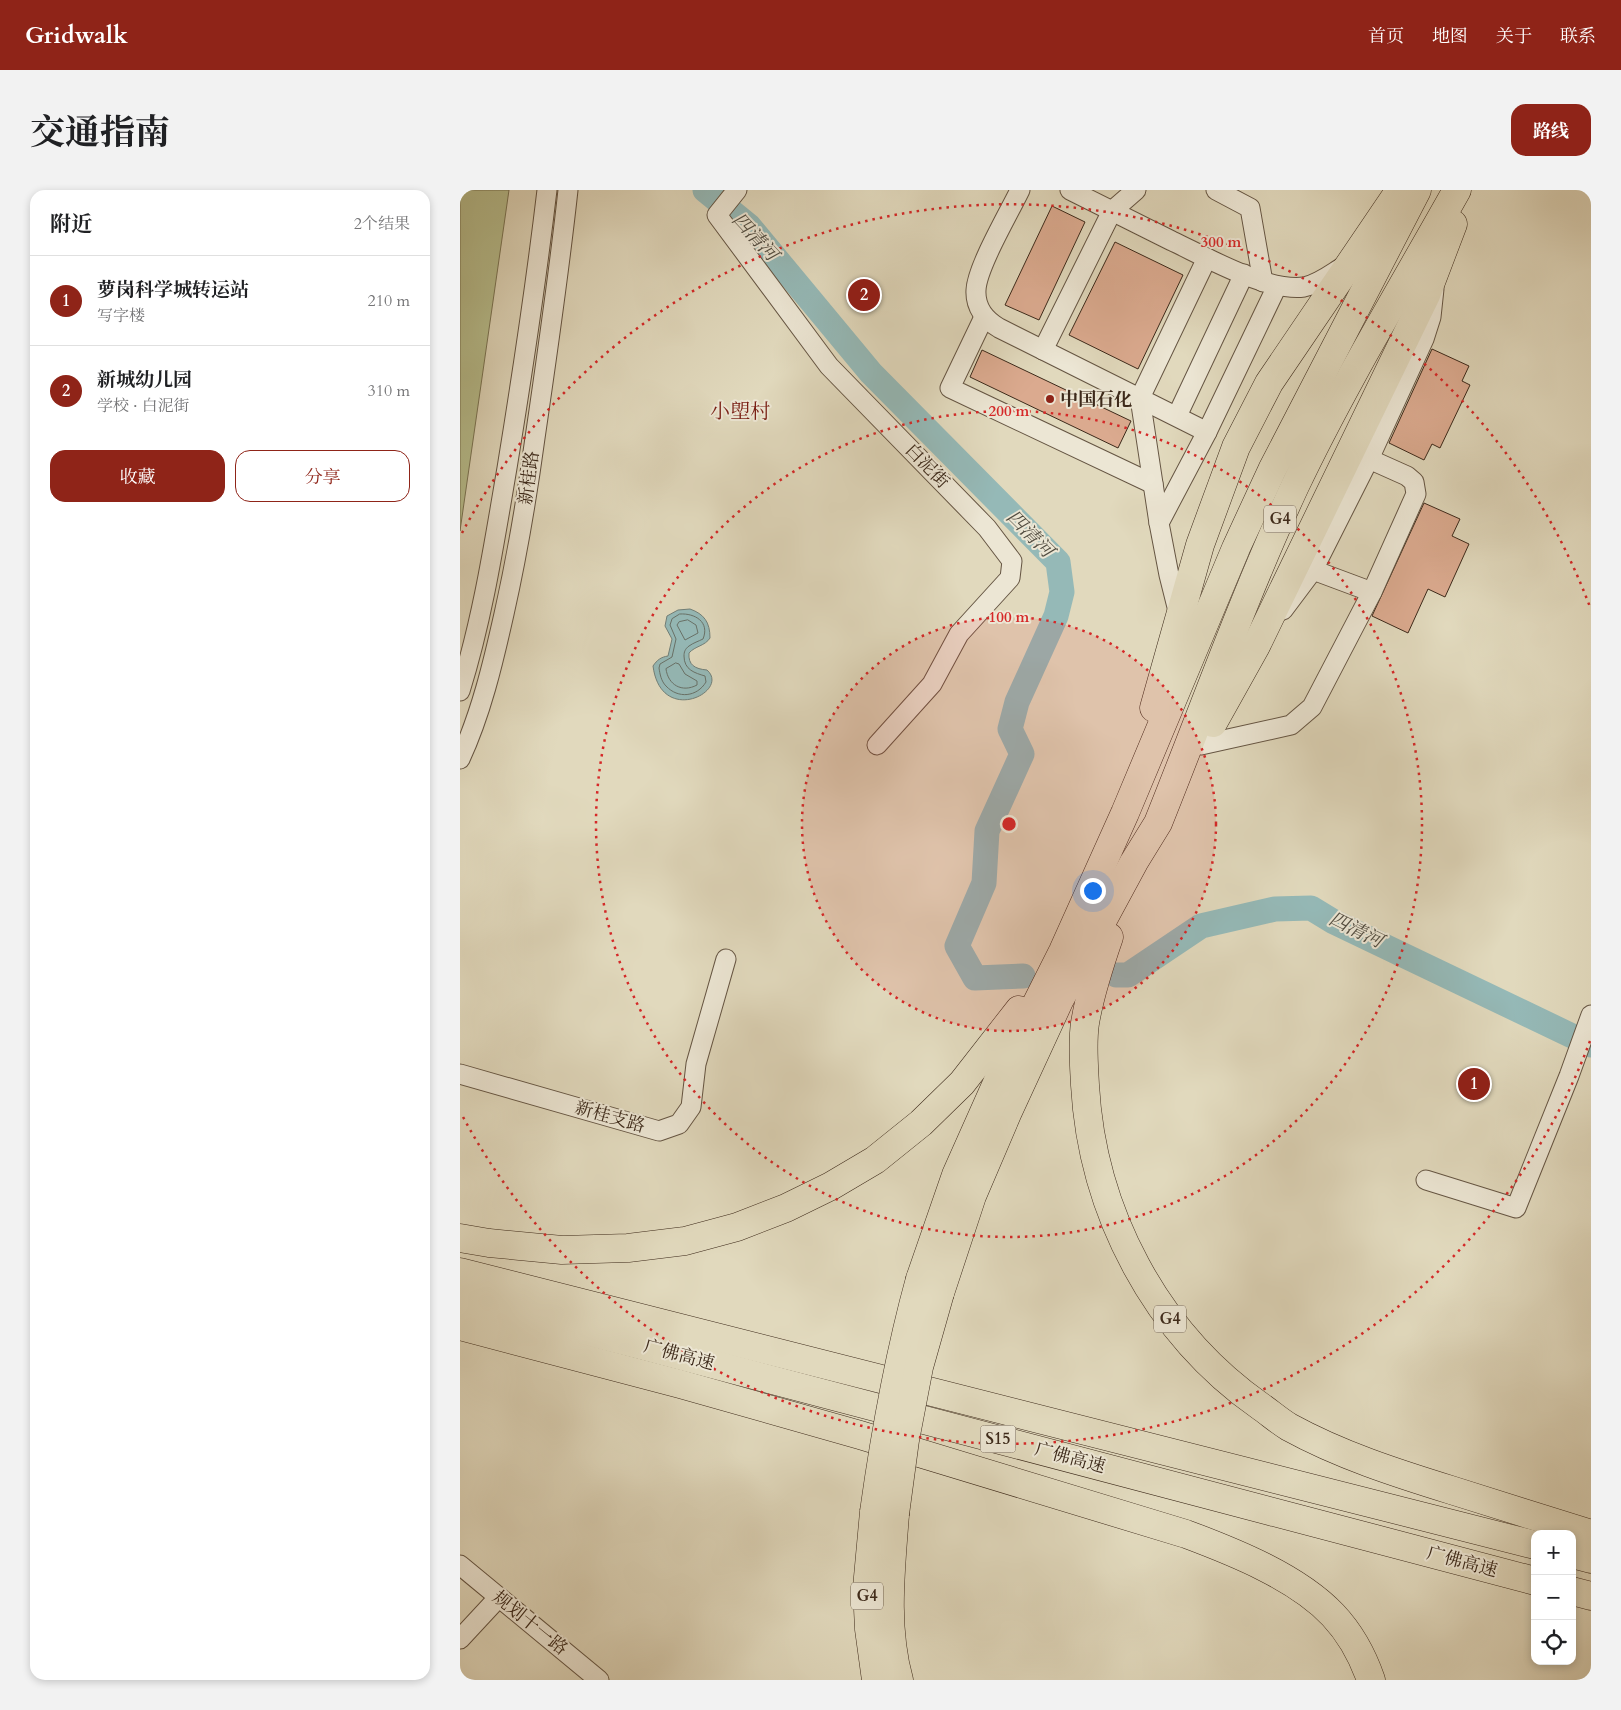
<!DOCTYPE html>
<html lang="zh">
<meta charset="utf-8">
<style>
:root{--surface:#fff;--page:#f2f2f2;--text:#202124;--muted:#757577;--line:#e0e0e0;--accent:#8f2418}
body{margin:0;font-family:Cardo,"Noto Serif SC",serif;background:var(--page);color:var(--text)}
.controls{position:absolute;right:15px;bottom:15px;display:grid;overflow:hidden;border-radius:10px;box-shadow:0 2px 8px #0003}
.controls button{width:45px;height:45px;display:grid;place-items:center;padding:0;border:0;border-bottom:1px solid var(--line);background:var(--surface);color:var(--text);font:25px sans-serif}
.you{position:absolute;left:632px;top:700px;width:18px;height:18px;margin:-12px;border:4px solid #fff;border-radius:50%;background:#1a73e8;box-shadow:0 0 0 8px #1a73e833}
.badge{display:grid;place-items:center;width:32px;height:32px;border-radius:50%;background:var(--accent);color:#fff;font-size:16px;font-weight:700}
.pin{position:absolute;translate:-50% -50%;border:2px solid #fff;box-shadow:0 1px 5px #0006}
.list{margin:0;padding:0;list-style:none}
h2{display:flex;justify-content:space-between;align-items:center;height:65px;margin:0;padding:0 20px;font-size:21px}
h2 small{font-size:16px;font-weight:400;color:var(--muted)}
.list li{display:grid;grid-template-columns:32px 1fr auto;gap:15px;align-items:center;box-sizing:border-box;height:90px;padding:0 20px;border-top:1px solid var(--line)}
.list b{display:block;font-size:19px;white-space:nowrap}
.list p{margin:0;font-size:16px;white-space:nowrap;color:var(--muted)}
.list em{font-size:16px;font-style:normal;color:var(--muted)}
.actions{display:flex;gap:10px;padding:15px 20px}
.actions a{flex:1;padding:11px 0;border:1px solid var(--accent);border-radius:15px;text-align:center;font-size:18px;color:var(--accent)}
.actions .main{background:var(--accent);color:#fff}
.icon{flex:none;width:28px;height:28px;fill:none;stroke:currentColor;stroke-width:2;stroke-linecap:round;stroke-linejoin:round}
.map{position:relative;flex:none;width:1131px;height:1490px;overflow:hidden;border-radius:15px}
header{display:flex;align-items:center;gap:30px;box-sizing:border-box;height:70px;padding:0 25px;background:var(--accent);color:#fff}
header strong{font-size:24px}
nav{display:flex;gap:28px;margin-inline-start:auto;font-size:18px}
.intro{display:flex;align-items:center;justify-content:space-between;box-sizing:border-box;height:120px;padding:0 30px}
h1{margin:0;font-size:35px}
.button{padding:12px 22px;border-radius:15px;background:var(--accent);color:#fff;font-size:18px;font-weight:700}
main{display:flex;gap:30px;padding:0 30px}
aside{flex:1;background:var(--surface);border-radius:15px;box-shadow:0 2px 8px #0003}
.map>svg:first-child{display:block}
</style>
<header>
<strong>Gridwalk</strong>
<nav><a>首页</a><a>地图</a><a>关于</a><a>联系</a></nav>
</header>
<div class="intro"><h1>交通指南</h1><a class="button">路线</a></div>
<main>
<aside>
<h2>附近<small>2个结果</small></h2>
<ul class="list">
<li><span class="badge">1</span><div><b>萝岗科学城转运站</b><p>写字楼</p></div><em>210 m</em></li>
<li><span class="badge">2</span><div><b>新城幼儿园</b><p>学校 · 白泥街</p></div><em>310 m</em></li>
</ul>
<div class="actions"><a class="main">收藏</a><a>分享</a></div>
</aside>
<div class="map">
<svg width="1131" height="1490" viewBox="0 0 1131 1490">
<rect width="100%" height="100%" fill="#e1d9bd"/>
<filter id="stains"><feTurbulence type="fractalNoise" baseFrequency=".004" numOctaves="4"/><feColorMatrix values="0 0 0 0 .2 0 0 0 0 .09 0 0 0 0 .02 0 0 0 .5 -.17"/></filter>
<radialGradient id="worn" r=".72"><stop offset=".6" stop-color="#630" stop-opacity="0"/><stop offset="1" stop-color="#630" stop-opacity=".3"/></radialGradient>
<path fill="#b7be8e" stroke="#7a7454" d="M0 0H49L0 341Z"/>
<path fill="#95b9b7" stroke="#717f78" d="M230 419C244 424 250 432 250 448 245 456 235 456 229 463 228 475 235 479 247 480 271 501 201 537 193 476 197 470 201 467 208 466L212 449 205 436 207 426 218 420Z"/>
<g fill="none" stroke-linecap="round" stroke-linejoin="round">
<g stroke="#687168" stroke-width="1">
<path d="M220 424C235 423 250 432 243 449 239 451 233 453 229 456 225 459 224 462 224 466 224 480 235 483 245 486L246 492C237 507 218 509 206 496 201 491 200 484 199 478L200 474 212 467 216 449 210 435 212 429Z"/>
<path d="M228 430 236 435 238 443 225 450 217 435 219 432Z"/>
<path d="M216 473 219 474 225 484 237 491V495C222 503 208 495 206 479Z"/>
</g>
<g stroke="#95b9b7" stroke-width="25">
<path d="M245 0 289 36 411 183 598 372 602 402 596 426 557 512 550 539 562 564 527 641 524 693 497 756 515 788 563 786"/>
<path d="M656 785H668L741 736 815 719 851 718 874 732 1131 855"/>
</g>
</g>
<g fill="#dbaa8f" stroke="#3c291a">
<path d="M592 16 625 32 579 130 545 115Z"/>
<path d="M655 52 723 85 678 179 609 145Z"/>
<path d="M972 159 1009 176 1002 191 1010 195 980 258 972 254 964 270 929 253Z"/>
<path d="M522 160 671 231 658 258 510 187Z"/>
<path d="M964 313 1000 329 992 346 1009 354 985 407 968 399 948 443 912 426Z"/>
</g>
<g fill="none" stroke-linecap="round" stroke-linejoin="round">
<defs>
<g id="minor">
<path d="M277 0 257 25 369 176 527 338 552 371 550 388 499 444 472 494 417 555"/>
<path d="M560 0C549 23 517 77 516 100 515 117 525 130 539 138L747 242"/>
<path d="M610 0C644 17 678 34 712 51 746 67 807 102 844 97 859 94 871 84 884 76"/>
<path d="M756 0 790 18 803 92"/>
<path d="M524 127 490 198 693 294"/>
<path d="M583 160 652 21 676 0"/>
<path d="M717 226 784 84"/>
<path d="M699 333 747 242 817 96"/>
<path d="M853 380 912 402"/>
<path d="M823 420 853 380 909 269 964 149 971 127 974 99"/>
<path d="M719 425 709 385 699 333 680 208 747 68"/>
<path d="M0 501C23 427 34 354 47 278 62 186 76 93 87 0"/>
<path d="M741 555 831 535 852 517 912 402 956 304 954 292 947 286 909 269"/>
<path d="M0 569C21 524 33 473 44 424 57 366 67 307 75 248 87 166 99 83 108 0"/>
<path d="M0 884 199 941 219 934 231 917 236 874 266 769"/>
<path d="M966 990 1056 1018 1109 886 1131 825"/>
<path d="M0 1375 139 1490"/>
<path d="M0 1449 39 1407"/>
</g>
<g id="highway">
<path d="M694 518 740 355 776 257 809 193 940 0"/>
<path d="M753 533 796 456 966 105 993 34"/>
<path d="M649 747C639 776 630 803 625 833 622 853 624 875 625 895 632 1022 696 1143 800 1216 810 1223 819 1231 829 1237 880 1265 936 1283 991 1300 1038 1315 1084 1329 1131 1344"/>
<path d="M0 1048 29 1053 102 1060 168 1058 225 1051 277 1037 326 1018 371 996 415 970 461 933 502 893 559 820"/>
<path d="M0 1082 1075 1355"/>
<path d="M460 1089 496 985 541 884 603 761 665 623 776 358 812 280 957 0"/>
<path d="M480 1103 512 1006 547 924 600 809 674 672 698 633C743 521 784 406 835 296 883 195 942 98 997 0"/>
<path d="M0 1109 180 1155 1075 1391"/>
<path d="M0 1136 220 1194 400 1245 726 1344C774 1362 837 1387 873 1425 890 1443 903 1467 911 1490"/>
<path d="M414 1322 407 1398 409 1439 416 1490"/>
<path d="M435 1324C431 1379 424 1436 439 1490"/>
<path d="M1112 1364 1131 1369"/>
<path d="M1112 1401 1131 1406"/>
</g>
</defs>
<use href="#minor" stroke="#655543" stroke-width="21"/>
<use href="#highway" stroke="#3c291a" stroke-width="29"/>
<use href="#minor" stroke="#ece6d4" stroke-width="19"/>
<use href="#highway" stroke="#e1d9bd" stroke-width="28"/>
<defs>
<g id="highway-bridge">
<path d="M414 1322C425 1243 439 1165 460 1089"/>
<path d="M435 1324 445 1250 459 1177 480 1103"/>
</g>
</defs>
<use href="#highway-bridge" stroke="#3c291a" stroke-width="29" stroke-linecap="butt"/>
<use href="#highway-bridge" stroke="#e1d9bd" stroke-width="28"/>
</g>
<circle cx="549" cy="634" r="207" fill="#d62828" fill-opacity=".12"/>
<g fill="none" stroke="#d62828" stroke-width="2.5" stroke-dasharray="2.5 5">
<circle cx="549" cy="634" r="207"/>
<circle cx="549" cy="634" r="413"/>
<path d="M1130 851A620 620 0 0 1 2 925M2 343A620 620 0 0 1 1130 417"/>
</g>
<circle fill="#8f2418" stroke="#ece6d4" stroke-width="2" cx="590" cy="209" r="5"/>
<g text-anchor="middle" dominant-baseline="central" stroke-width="4" stroke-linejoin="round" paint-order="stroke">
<g fill="#ece6d4" stroke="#716252" stroke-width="1">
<rect x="804" y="315.5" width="32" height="27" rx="4"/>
<rect x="694" y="1115.5" width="32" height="27" rx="4"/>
<rect x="520.5" y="1235.5" width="35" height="27" rx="4"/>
<rect x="391" y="1392.5" width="32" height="27" rx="4"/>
</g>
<g font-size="16" font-weight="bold" fill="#3c291a">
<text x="820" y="329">G4</text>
<text x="710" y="1129">G4</text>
<text x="538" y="1249">S15</text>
<text x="407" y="1406">G4</text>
</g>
<g font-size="18" font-weight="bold" fill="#3c291a" stroke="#ece6d4" text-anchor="start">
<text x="600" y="209">中国石化</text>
</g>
<g font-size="18" fill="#3c291a" stroke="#ece6d4">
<text transform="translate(467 276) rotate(46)">白泥街</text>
<text transform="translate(69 288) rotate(-82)">新桂路</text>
<text transform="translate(150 927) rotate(16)">新桂支路</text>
<text transform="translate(219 1165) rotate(15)">广佛高速</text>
<text transform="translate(610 1268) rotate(15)">广佛高速</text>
<text transform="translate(1002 1372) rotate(15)">广佛高速</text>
<text transform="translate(70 1433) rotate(39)">规划十一路</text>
</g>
<g font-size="19" font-style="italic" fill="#524d41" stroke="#ece6d4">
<text transform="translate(295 47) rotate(47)">四清河</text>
<text transform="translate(570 344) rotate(45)">四清河</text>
<text transform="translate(896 740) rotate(26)">四清河</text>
</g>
<g font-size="20" fill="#7a1f14" stroke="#ece6d4">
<text x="280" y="221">小塱村</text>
</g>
</g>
<circle cx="549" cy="634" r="8" fill="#d62828" stroke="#ece6d4" stroke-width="2.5"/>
<g font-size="15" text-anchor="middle" font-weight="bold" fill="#d62828" stroke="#ece6d4" stroke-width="4" stroke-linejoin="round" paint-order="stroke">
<text x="761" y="57">300 m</text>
<text x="549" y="226">200 m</text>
<text x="549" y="432">100 m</text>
</g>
<rect width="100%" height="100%" filter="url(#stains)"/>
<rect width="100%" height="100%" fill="url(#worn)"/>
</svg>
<div class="controls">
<button>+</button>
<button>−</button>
<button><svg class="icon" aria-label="locate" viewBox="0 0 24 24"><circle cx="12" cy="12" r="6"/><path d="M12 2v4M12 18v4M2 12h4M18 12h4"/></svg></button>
</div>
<div class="you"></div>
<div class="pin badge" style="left:1014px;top:894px">1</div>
<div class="pin badge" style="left:404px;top:105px">2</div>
</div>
</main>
